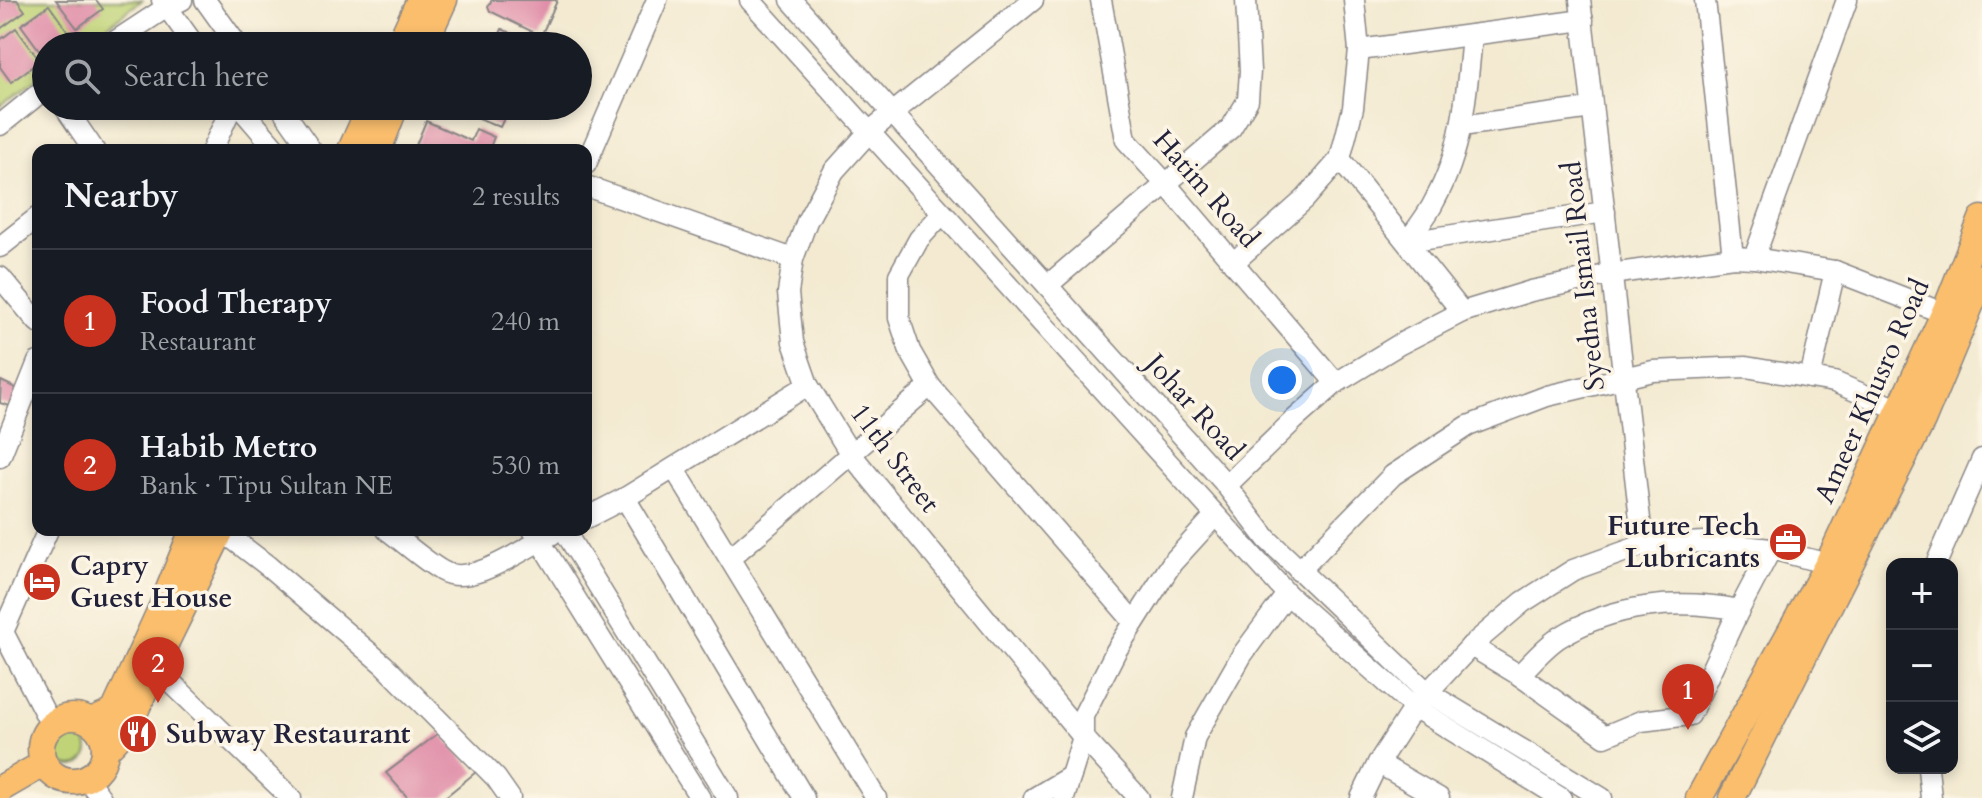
<!DOCTYPE html>
<meta charset="utf-8">
<style>
:root{--surface:#171b24;--page:#242831;--text:#f1f3f6;--muted:#9ea1a6;--line:#363941;--accent:#c8321e}
body{margin:0;font-family:Cardo,serif;background:var(--page);color:var(--text)}
.controls{position:absolute;right:24px;bottom:24px;display:grid;overflow:hidden;border-radius:16px;box-shadow:0 4px 12px #0003}
.controls button{width:72px;height:72px;display:grid;place-items:center;padding:0;border:0;border-bottom:2px solid var(--line);background:var(--surface);color:var(--text);font:40px sans-serif}
.you{position:absolute;left:1282px;top:380px;width:28px;height:28px;margin:-20px;border:6px solid #fff;border-radius:50%;background:#1a73e8;box-shadow:0 0 0 12px #1a73e833}
.badge{display:grid;place-items:center;width:52px;height:52px;border-radius:50%;background:var(--accent);color:#fff;font-size:26px;font-weight:700}
.pin{position:absolute;translate:-50% -66px;filter:drop-shadow(0 2px 4px #0008)}
.pin::after{content:'';position:absolute;top:42px;width:28px;height:24px;background:inherit;clip-path:polygon(0 0,100% 0,50% 100%)}
.list{margin:0;padding:0;list-style:none}
h2{display:flex;justify-content:space-between;align-items:center;height:104px;margin:0;padding:0 32px;font-size:34px}
h2 small{font-size:26px;font-weight:400;color:var(--muted)}
.list li{display:grid;grid-template-columns:52px 1fr auto;gap:24px;align-items:center;box-sizing:border-box;height:144px;padding:0 32px;border-top:2px solid var(--line)}
.list b{display:block;font-size:30px;white-space:nowrap}
.list p{margin:0;font-size:26px;white-space:nowrap;color:var(--muted)}
.list em{font-size:26px;font-style:normal;color:var(--muted)}
.icon{flex:none;width:44px;height:44px;fill:none;stroke:currentColor;stroke-width:2;stroke-linecap:round;stroke-linejoin:round}
.map{position:relative;flex:none;width:1982px;height:798px;overflow:hidden}
.search{position:absolute;background:var(--surface);box-shadow:0 4px 12px #0003;left:32px;top:32px;width:560px;height:88px;display:flex;align-items:center;gap:20px;box-sizing:border-box;padding:0 28px;border-radius:44px;color:var(--muted);font-size:30px}
.panel{position:absolute;background:var(--surface);box-shadow:0 4px 12px #0003;left:32px;top:144px;width:560px;height:392px;border-radius:16px}
.map>svg:first-child{display:block}
</style>
<div class="map">
<svg width="1982" height="798" viewBox="0 0 1982 798">
<rect width="100%" height="100%" fill="#fcf5e5"/>
<filter id="ink" filterUnits="userSpaceOnUse"><feTurbulence type="fractalNoise" baseFrequency=".0125" numOctaves="2"/><feDisplacementMap in="SourceGraphic" scale="16" xChannelSelector="R" yChannelSelector="G"/><feConvolveMatrix kernelMatrix="1 2 1 2 8 2 1 2 1" color-interpolation-filters="sRGB"/></filter>
<filter id="wash" filterUnits="userSpaceOnUse"><feTurbulence type="fractalNoise" baseFrequency=".006" numOctaves="4" result="noise"/><feDisplacementMap in="SourceGraphic" scale="32" xChannelSelector="R" yChannelSelector="G"/><feGaussianBlur stdDeviation="1.8" result="paint"/><feColorMatrix in="noise" values="0 0 0 0 0 0 0 0 0 0 0 0 0 0 0 0 0 1.4 0 .05"/><feComposite in="paint" operator="in"/></filter>
<g filter="url(#wash)">
<rect width="100%" height="100%" fill="#f3ead1"/>
<g fill="#c0d477" stroke="#717b59" stroke-width="2">
<path d="M0 0H142L81 46H46V72L0 107Z"/>
<circle cx="72" cy="750" r="16"/>
</g>
<g id="blocks">
<g fill="#e08da8">
<path d="M0 0H17L25 11 0 29Z"/>
<path d="M56 0H96L103 9 77 28Z"/>
<path d="M492 0H555L557 1 541 36 490 11 488 6Z"/>
<path d="M49 5 69 33 65 37 71 46H46L40 51 21 25Z"/>
<path d="M16 28 40 61 11 82 0 67V40Z"/>
<path d="M502 29 538 46H487L489 43 495 45Z"/>
<path d="M450 106H510L500 127Z"/>
<path d="M426 121 471 141 476 129 494 137 489 150H428L416 145Z"/>
<path d="M1 381 20 390 13 407 0 403Z"/>
<path d="M440 732 476 772 444 798H408L386 773Z"/>
</g>
</g>
</g>
<g filter="url(#ink)">
<use href="#blocks" fill-opacity="0" stroke="#8a8686" stroke-width="2"/>
<g fill="none" stroke-linecap="round" stroke-linejoin="round">
<defs>
<g id="minor">
<path d="M162 0 195 46"/>
<path d="M205 0 238 46"/>
<path d="M750 0 1287 594 1414 707 1561 798"/>
<path d="M791 0 1222 480 1267 539 1427 692 1602 798"/>
<path d="M1033 0 869 132 834 171 807 221 793 259 788 293 793 342 808 385 850 453 1083 737 1139 798"/>
<path d="M1101 0 1126 140 1166 184 1336 383"/>
<path d="M1580 0 1643 545"/>
<path d="M1705 0 1733 257"/>
<path d="M108 46 167 7 182 0"/>
<path d="M1359 50 1583 20"/>
<path d="M64 106 94 150"/>
<path d="M239 106 277 150"/>
<path d="M280 106 311 150"/>
<path d="M0 125 46 88"/>
<path d="M1461 126 1592 108"/>
<path d="M212 150 232 106"/>
<path d="M1340 159 1462 312"/>
<path d="M586 164 657 0"/>
<path d="M586 186 793 259"/>
<path d="M942 214 919 239 899 275V318L910 351 930 386 1134 622"/>
<path d="M1407 242C1417 228 1428 215 1435 200 1463 149 1467 91 1472 35"/>
<path d="M1407 242 1605 212"/>
<path d="M0 247 38 217"/>
<path d="M1754 258 1847 0"/>
<path d="M1233 263 1305 199 1340 159 1353 108 1359 50 1354 0"/>
<path d="M0 277 38 322"/>
<path d="M1048 285 1231 128 1248 100 1250 71 1246 0"/>
<path d="M1810 378 1835 271"/>
<path d="M0 457 38 362"/>
<path d="M674 468 876 798"/>
<path d="M1227 485 1294 420 1336 383 1400 344 1462 312 1531 291 1611 274 1733 257 1754 258 1835 271 1956 318"/>
<path d="M625 498 804 798"/>
<path d="M586 518 625 498 808 385"/>
<path d="M221 530 268 566 384 665 496 778 510 798"/>
<path d="M387 530C405 543 423 560 442 571 472 588 523 548 551 535"/>
<path d="M533 530 700 798"/>
<path d="M564 530 728 798"/>
<path d="M730 558 930 386"/>
<path d="M1936 564 1982 459"/>
<path d="M1299 571 1393 475 1468 426 1547 396 1653 371 1746 367 1834 382 1912 415"/>
<path d="M0 626 51 725"/>
<path d="M3 632 48 530"/>
<path d="M1471 646 1519 675 1605 736 1641 721 1690 715 1739 610 1771 549"/>
<path d="M154 666 291 798"/>
<path d="M1519 675C1532 663 1545 646 1560 637 1613 604 1679 598 1739 610"/>
<path d="M1378 763 1439 798"/>
<path d="M1928 768 1931 798"/>
<path d="M87 779 101 798"/>
<path d="M1034 798 1071 776"/>
<path d="M1064 798 1083 737V716L1116 651 1172 563 1214 517"/>
<path d="M1182 798 1195 737 1242 655 1287 594"/>
<path d="M1361 798 1378 763 1414 707 1471 646 1523 602 1573 570 1643 545 1705 542 1771 549 1828 564 1839 570"/>
</g>
<g id="major">
<path d="M399 46 420 0"/>
<path d="M423 46 444 0"/>
<path d="M351 150 371 106"/>
<path d="M378 150 395 106"/>
<circle cx="73" cy="749" r="32"/>
<path d="M91 722 114 712 162 607 193 530"/>
<path d="M105 750C137 721 138 701 155 665 176 619 200 575 221 530"/>
<path d="M0 789 43 764"/>
<path d="M1699 798 1828 564 1945 312 1982 219"/>
<path d="M1732 798 1922 421 1982 277"/>
</g>
</defs>
<use href="#minor" stroke="#8a8686" stroke-width="23"/>
<use href="#major" stroke="#8a8686" stroke-width="29"/>
<use href="#minor" stroke="#fff" stroke-width="20"/>
<use href="#major" stroke="#fabe6d" stroke-width="26"/>
</g>
</g>
<defs>
<symbol id="office-disc" viewBox="-11 -11 22 22"><circle r="9.5" fill="#c8321e" stroke="#fcf5e5"/><path d="M-6-3h4V-5.5h4V-3h4V5H-6ZM-1-4.5V-3h2v-1.5ZM-6 0V1H6V0Z" fill="#fff"/></symbol>
<symbol id="hotel-disc" viewBox="-11 -11 22 22"><circle r="9.5" fill="#c8321e" stroke="#fcf5e5"/><path d="M-6-4.5h1.5V1H6V5H4.5V3h-9V5H-6ZM-4 0a1.8 1.8 0 1 1 3.6 0ZM.5 0V-2.5h3Q6-2.5 6 0Z" fill="#fff"/></symbol>
<symbol id="restaurant-disc" viewBox="-11 -11 22 22"><circle r="9.5" fill="#c8321e" stroke="#fcf5e5"/><path d="M-5-6h1v4h1v-4h1v4h1v-4h1v5L-1.5 .5V6h-2V.5L-5-1ZM5-6V6H3V1.5H1.5Q1.5-4 5-6Z" fill="#fff"/></symbol>
</defs>
<g fill-rule="evenodd">
<use href="#office-disc" x="1766" y="520" width="44" height="44"/>
<use href="#hotel-disc" x="20" y="560" width="44" height="44"/>
<use href="#restaurant-disc" x="116" y="712" width="44" height="44"/>
</g>
<g text-anchor="middle" dominant-baseline="central" stroke-width="7" stroke-linejoin="round" paint-order="stroke">
<g font-size="28" fill="#22223b" stroke="#fcf5e5">
<text transform="translate(1206 189) rotate(49)">Hatim Road</text>
<text transform="translate(1583 276) rotate(-96)">Syedna Ismail Road</text>
<text transform="translate(1872 391) rotate(-66)">Ameer Khusro Road</text>
<text transform="translate(1195 407) rotate(48)">Johar Road</text>
<text transform="translate(895 458) rotate(53)">11th Street</text>
</g>
<g font-size="28" font-weight="bold" fill="#22223b" stroke="#fcf5e5" text-anchor="start">
<text x="1760" y="526" text-anchor="end">Future Tech<tspan x="1760" dy="32">Lubricants</tspan></text>
<text x="70" y="566">Capry<tspan x="70" dy="32">Guest House</tspan></text>
<text x="166" y="734">Subway Restaurant</text>
</g>
</g>
</svg>
<div class="controls">
<button>+</button>
<button>−</button>
<button><svg class="icon" aria-label="layers" viewBox="0 0 24 24"><path d="M12 4l9 5-9 5-9-5zM3 14l9 5 9-5"/></svg></button>
</div>
<div class="you"></div>
<div class="pin badge" style="left:1688px;top:730px">1</div>
<div class="pin badge" style="left:158px;top:703px">2</div>
<div class="search"><svg class="icon" aria-label="search" viewBox="0 0 24 24"><circle cx="10" cy="10" r="6"/><path d="M15 15l6 6"/></svg>Search here</div>
<section class="panel">
<h2>Nearby<small>2 results</small></h2>
<ul class="list">
<li><span class="badge">1</span><div><b>Food Therapy</b><p>Restaurant</p></div><em>240 m</em></li>
<li><span class="badge">2</span><div><b>Habib Metro</b><p>Bank · Tipu Sultan NE</p></div><em>530 m</em></li>
</ul>
</section>
</div>
